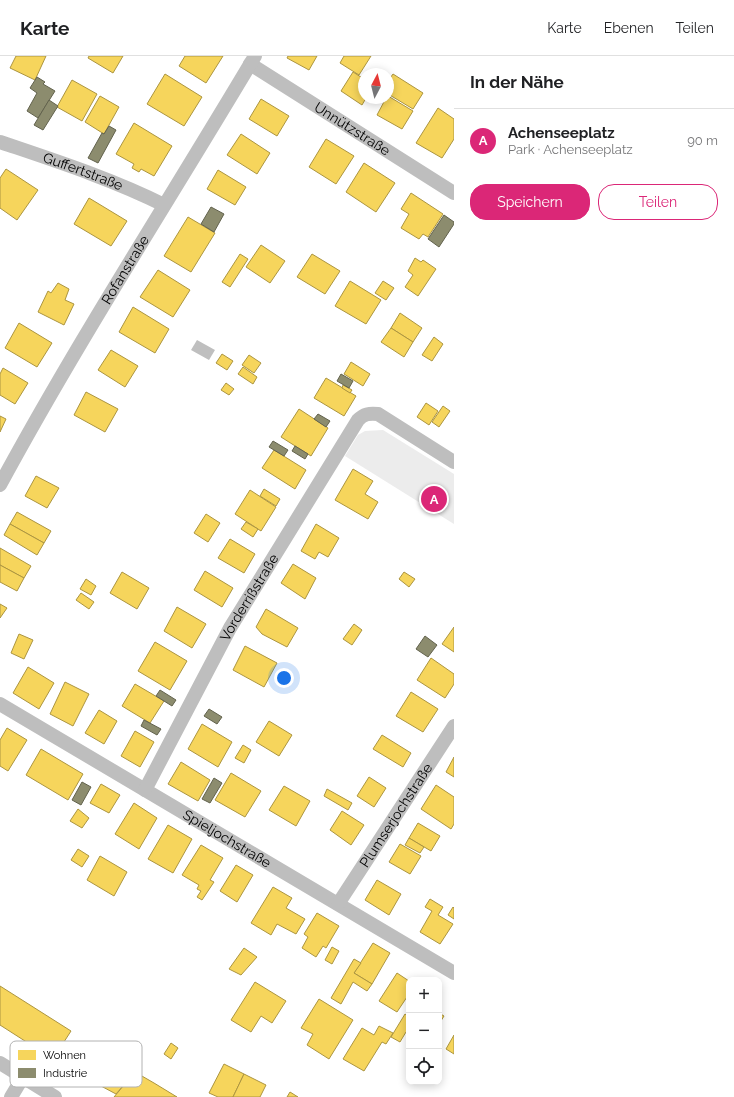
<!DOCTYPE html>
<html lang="de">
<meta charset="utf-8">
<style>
:root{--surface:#fff;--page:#f2f2f2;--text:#202124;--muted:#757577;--line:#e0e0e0;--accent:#db2777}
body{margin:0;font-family:Raleway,sans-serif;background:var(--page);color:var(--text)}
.controls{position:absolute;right:12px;bottom:12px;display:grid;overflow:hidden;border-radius:8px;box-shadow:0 2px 10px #0003}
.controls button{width:36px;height:36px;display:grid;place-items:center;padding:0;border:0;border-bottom:1px solid var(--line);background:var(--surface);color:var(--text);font:20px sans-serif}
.compass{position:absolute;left:358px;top:12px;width:36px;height:36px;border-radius:50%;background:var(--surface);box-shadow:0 2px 10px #0003;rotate:7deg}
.you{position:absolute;left:284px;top:622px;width:14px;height:14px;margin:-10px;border:3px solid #fff;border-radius:50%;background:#1a73e8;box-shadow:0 0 0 6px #1a73e833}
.badge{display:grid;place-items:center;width:26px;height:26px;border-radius:50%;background:var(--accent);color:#fff;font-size:13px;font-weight:700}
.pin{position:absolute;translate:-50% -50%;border:2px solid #fff;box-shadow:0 1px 4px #0006}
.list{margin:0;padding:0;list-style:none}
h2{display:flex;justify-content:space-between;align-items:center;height:52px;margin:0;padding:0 16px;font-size:17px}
h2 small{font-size:13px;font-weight:400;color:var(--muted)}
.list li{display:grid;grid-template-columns:26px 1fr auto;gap:12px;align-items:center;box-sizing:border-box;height:64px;padding:0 16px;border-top:1px solid var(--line)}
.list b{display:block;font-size:15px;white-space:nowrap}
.list p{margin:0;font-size:13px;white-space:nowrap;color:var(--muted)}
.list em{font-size:13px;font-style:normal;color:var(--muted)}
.actions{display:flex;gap:8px;padding:12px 16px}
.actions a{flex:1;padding:9px 0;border:1px solid var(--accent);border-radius:16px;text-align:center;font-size:14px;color:var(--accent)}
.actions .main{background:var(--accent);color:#fff}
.icon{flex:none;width:22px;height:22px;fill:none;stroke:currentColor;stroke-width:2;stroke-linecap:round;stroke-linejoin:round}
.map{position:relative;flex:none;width:454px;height:1041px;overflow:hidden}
header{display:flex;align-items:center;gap:24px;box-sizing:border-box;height:56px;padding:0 20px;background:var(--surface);border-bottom:1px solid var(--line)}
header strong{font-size:19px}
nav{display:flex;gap:22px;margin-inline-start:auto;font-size:14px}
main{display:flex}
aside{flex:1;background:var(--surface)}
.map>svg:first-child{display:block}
</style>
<header>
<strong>Karte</strong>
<nav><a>Karte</a><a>Ebenen</a><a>Teilen</a></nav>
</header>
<main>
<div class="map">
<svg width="454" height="1041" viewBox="0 0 454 1041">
<rect width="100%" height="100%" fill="#fff"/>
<path fill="#ececec" d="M383 374 454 418V468L345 400 358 379 365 375Z"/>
<path fill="#bfbfbf" d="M197 284 215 294 209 304 191 294Z"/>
<g fill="#f6d55c" stroke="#ac9540">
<path d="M16 0H46L35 24 10 12Z"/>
<path d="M89 0H123L113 17 88 2Z"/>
<path d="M185 0H223L206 27 179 10Z"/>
<path d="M288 0H317L309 14 287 2Z"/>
<path d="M344 0H371L359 19 340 7Z"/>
<path d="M353 16 364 23V42H366L362 49 341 35Z"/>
<path d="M165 18 202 41 184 70 147 48Z"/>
<path d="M393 18 423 37 413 53 388 38V25Z"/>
<path d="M72 24 97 38 82 65 57 51Z"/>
<path d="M100 40 119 51 104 78 85 66Z"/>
<path d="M388 40 413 55 402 73 377 59 386 42H388Z"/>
<path d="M261 43 289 60 277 80 249 63Z"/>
<path d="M438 52 454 63V83L442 102 416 87Z"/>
<path d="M134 67 172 90 154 120 141 113 139 116 132 112 134 108 116 98Z"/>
<path d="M241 78 270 97 257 118 227 99Z"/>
<path d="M326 83 354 100 336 128 309 111Z"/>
<path d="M364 107 395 127 376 156 346 136Z"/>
<path d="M6 113 38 134 17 164 0 152V122Z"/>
<path d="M218 114 246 131 235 149 207 133Z"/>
<path d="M411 137 443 158 428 181 423 178 419 183 401 172 409 158 401 153Z"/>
<path d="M89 142 127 165 111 190 74 168Z"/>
<path d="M188 161 215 177 191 216 164 200Z"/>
<path d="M261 189 285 205 270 227 246 211Z"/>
<path d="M240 198 248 203 230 231 222 226Z"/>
<path d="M312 198 340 215 325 238 297 221Z"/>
<path d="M415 202 421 206 423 204 436 213 418 240 405 231 413 219 408 215Z"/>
<path d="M158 214 190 234 173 261 140 241Z"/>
<path d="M350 225 381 244 366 268 335 250Z"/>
<path d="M383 225 394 232 386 244 375 237Z"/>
<path d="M58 227 69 233 65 244 74 248 64 269 38 256 48 235 51 237Z"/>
<path d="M133 251 169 273 155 297 119 276Z"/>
<path d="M400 257 422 272 413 286 391 272Z"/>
<path d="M19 267 52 287 37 311 5 292Z"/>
<path d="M391 272 413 286 404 301 381 286Z"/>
<path d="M434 281 443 288 432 305 422 299Z"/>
<path d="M111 294 138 310 125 331 98 314Z"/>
<path d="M222 298 233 305 227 314 216 307Z"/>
<path d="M249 299 261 307 254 317 242 309Z"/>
<path d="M351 306 370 318 363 330 344 318Z"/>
<path d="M243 311 257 321 253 328 238 318Z"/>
<path d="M3 312 28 327 15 348 0 339V318Z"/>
<path d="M326 322 356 340 344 360 314 342Z"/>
<path d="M226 327 234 333 229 339 221 334Z"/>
<path d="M343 329 352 334 350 337 342 332Z"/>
<path d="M86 336 118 353 105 376 74 359Z"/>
<path d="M426 347 438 355 429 369 417 361Z"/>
<path d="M443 350 450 355 439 371 432 366Z"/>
<path d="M299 353 328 372 311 400 281 381Z"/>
<path d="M0 360 6 363 0 376Z"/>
<path d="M274 394 306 414 295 433 262 412Z"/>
<path d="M353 413 373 425 365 438 378 446 368 463 335 444Z"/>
<path d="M36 420 59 432 47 452 25 440Z"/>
<path d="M264 433 280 443 276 450 260 440Z"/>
<path d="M250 434 276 451 261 475 235 458Z"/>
<path d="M17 456 51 475 44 487 10 468Z"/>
<path d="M206 458 220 467 208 486 194 477Z"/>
<path d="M246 466 258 473 253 481 241 473Z"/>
<path d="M10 468 44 487 37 499 4 479Z"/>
<path d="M316 468 339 482 328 501 319 496 315 503 301 495Z"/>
<path d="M230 483 255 498 244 517 218 502Z"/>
<path d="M0 492 31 510 24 522 0 509Z"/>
<path d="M293 508 316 522 305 543 281 527Z"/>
<path d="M0 509 24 522 17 535 0 526Z"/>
<path d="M205 515 233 532 222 551 194 534Z"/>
<path d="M122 516 149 532 137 553 110 537Z"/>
<path d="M404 516 415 523 409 531 399 523Z"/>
<path d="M86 523 96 530 91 539 80 533Z"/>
<path d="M81 537 94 546 89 553 76 544Z"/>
<path d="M0 548 7 552 0 562Z"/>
<path d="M177 551 206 568 192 592 164 575Z"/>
<path d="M266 553 298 572 287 591 262 578 256 571Z"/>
<path d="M354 568 362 574 352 589 343 583Z"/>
<path d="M454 571V596L442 588Z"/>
<path d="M19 578 33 584 24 603 11 597Z"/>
<path d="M155 586 187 605 170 634 138 615Z"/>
<path d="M245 590 277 607 264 631 233 614Z"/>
<path d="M431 602 454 618V628L445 642 417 624Z"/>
<path d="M28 611 54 627 39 653 13 637Z"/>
<path d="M65 626 89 638 73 670 50 658Z"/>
<path d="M135 628 164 645 150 667 122 650Z"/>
<path d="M411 636 438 653 423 676 396 660Z"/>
<path d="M99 654 117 665 104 688 85 677Z"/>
<path d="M269 665 292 679 279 700 256 686Z"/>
<path d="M202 668 232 686 218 711 188 693Z"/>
<path d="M7 672 27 684 8 715 0 710V684Z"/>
<path d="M135 675 154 686 140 711 121 700Z"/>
<path d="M382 679 411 697 403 711 373 693Z"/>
<path d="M243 689 251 694 244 707 235 702Z"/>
<path d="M41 693 83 718 68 744 26 719Z"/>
<path d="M454 701V721L446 716Z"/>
<path d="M181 706 210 724 198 745 168 728Z"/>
<path d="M231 717 261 735 245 761 215 744Z"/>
<path d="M369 721 386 732 374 751 357 740Z"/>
<path d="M101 728 120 739 109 757 90 747Z"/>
<path d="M436 729 454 741V768L451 773 421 753Z"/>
<path d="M284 730 310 745 296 770 269 754Z"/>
<path d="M327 733 352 747 348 754 324 740Z"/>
<path d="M134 747 157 762 139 793 115 778Z"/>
<path d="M78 753 89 762 82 772 70 765Z"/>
<path d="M342 755 364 769 351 789 330 774Z"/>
<path d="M418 767 440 780 431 795 409 782Z"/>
<path d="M168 769 192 783 173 817 148 803Z"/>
<path d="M409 782 424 791 420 797 405 789Z"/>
<path d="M400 788 421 800 410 818 389 806Z"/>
<path d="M201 789 223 802 210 824 214 826 202 844 197 841 201 835 197 833 199 829 182 819Z"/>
<path d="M78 793 89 800 82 811 71 804Z"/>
<path d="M100 800 127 816 114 840 87 824Z"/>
<path d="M236 809 253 819 237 846 220 835Z"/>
<path d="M377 824 401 838 389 859 365 844Z"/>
<path d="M273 831 292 842 286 852 305 863 296 878 277 868 271 879 251 867Z"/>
<path d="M430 843 443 851 438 859 453 868 440 888 420 876 432 855 425 851Z"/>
<path d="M453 851 454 852V863L448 859Z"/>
<path d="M317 857 339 870 326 892 323 890 316 901 302 892 308 881 304 878Z"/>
<path d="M373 887 390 897 372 928 354 917Z"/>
<path d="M332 891 339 895 332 908 325 904Z"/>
<path d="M244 892 257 901 241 919 229 913Z"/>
<path d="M354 903 361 907 354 917 372 928 367 935 353 926 341 948 331 942Z"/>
<path d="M397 917 409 925V938L397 956 379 945Z"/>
<path d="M255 926 286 945 272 967 261 960 251 976 231 964Z"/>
<path d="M0 930 71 975 53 1003 0 969Z"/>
<path d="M319 943 353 964 329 1003 307 989 313 978 301 972Z"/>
<path d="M439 957 444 960 439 968Z"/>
<path d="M405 958 409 961V973L407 976H406L400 986 391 981Z"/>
<path d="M379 970 393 977 386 988 382 986 364 1015 343 1003 362 972 374 979Z"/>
<path d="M454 979V998L446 993Z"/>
<path d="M89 987 135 1016 116 1038 71 1014Z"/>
<path d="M171 987 178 992 171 1003 164 998Z"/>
<path d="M224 1008 244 1018 233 1041H218L209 1037Z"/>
<path d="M135 1016 154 1027 177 1041H114Z"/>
<path d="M244 1018 266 1029 260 1041H233Z"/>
<path d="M290 1036 298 1041H287Z"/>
</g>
<g fill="#8c8c6e" stroke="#62624d">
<path d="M37 21 45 26 43 28 55 35 38 62 27 55 37 37 30 32Z"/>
<path d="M49 44 58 50 43 74 34 69Z"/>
<path d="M109 70 116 74 98 107 88 102 102 77 104 78Z"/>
<path d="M211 151 224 158 214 176 201 168Z"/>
<path d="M444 159 454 166V168L439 191 428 183Z"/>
<path d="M341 318 353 325 349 332 337 325Z"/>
<path d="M318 358 330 365 326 371 314 363Z"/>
<path d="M273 385 288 394 284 400 269 391Z"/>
<path d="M295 390 308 398 305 403 292 395Z"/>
<path d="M425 580 437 589 428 601 416 593Z"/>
<path d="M160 634 176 644 172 650 156 640Z"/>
<path d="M209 653 222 661 217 668 204 660Z"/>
<path d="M144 664 161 673 157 679 141 670Z"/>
<path d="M214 722 222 727 210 747 202 743Z"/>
<path d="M82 726 91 731 81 749 72 744Z"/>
</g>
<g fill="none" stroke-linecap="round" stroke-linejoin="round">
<g stroke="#bebebe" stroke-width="14">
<path id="s1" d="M250 8 454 137"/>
<path id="s2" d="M0 86C56 105 112 123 164 149"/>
<path id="s3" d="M0 429C79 283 170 143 255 0"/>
<path id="s4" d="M0 648 454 917"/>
<path id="s5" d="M145 734 230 572 358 364C364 358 369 357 378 358L454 406"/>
<path id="s6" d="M338 848 454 670"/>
<path d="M0 1007 55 1041"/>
<path d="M11 1041 23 1021"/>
</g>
</g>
<g text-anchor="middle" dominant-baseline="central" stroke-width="4" stroke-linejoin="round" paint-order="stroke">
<g font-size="14" fill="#000" stroke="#fff">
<text stroke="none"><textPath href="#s1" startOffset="121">Unnützstraße</textPath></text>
<text stroke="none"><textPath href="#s2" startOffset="88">Guffertstraße</textPath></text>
<text stroke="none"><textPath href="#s3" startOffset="249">Rofanstraße</textPath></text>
<text stroke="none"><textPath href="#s5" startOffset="219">Vorderrißstraße</textPath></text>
<text stroke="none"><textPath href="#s6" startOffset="106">Plumserjochstraße</textPath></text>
<text stroke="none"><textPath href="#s4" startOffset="264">Spieljochstraße</textPath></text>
</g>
</g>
<rect x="10" y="985" width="132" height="46" rx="6" fill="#fff" stroke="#b2b2b2" stroke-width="1"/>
<rect x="18" y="994" width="18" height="10" fill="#f6d55c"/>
<rect x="18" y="1012" width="18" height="10" fill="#8c8c6e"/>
<g font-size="11" fill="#000">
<text x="43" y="1003">Wohnen</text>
<text x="43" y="1021">Industrie</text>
</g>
</svg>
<div class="controls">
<button>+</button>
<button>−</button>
<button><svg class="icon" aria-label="locate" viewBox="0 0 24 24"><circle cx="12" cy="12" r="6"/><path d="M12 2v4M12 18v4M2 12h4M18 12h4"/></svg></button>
</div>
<svg class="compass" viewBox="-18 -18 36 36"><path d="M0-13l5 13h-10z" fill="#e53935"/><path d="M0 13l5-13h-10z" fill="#757577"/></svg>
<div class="you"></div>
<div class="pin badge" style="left:434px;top:443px">A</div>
</div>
<aside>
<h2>In der Nähe<small></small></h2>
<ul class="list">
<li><span class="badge">A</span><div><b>Achenseeplatz</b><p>Park · Achenseeplatz</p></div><em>90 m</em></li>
</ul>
<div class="actions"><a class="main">Speichern</a><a>Teilen</a></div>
</aside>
</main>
